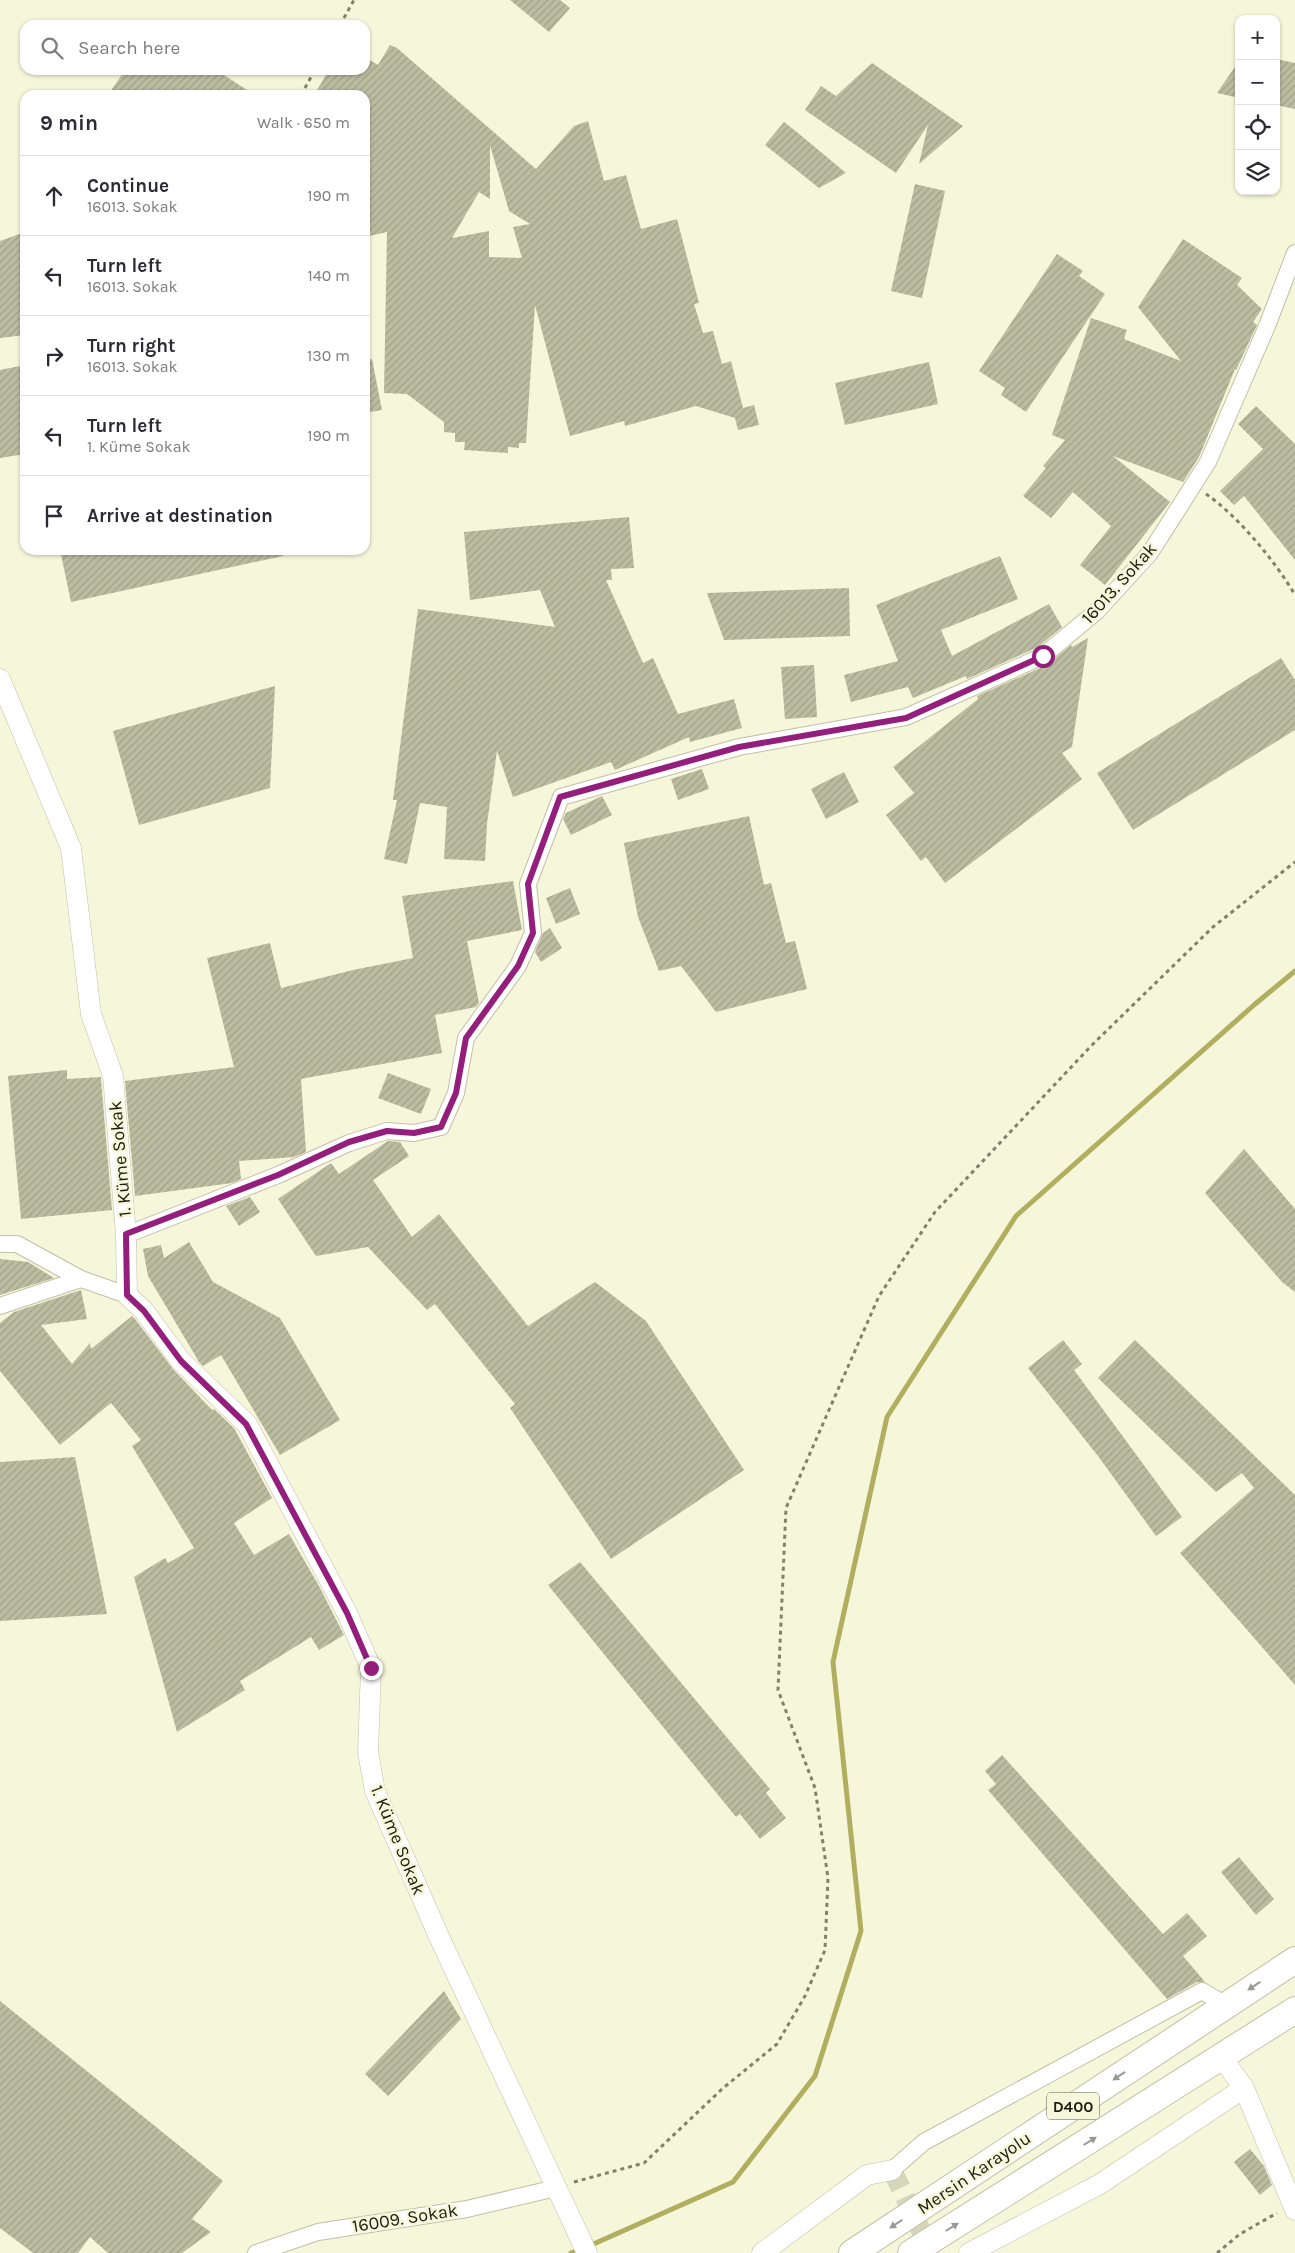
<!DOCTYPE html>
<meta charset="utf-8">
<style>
:root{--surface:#fff;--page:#f7f7f7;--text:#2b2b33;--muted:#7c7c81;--line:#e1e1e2}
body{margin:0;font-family:Karla,sans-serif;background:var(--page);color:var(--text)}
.controls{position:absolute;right:15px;top:15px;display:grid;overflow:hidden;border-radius:10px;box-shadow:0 1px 4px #0004}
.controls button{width:45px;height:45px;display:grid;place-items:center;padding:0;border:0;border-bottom:1px solid var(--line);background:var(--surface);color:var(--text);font:25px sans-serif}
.stop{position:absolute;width:15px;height:15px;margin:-11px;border:4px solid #941e7b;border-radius:50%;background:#fff}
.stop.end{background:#941e7b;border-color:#fff;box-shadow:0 1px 5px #0008}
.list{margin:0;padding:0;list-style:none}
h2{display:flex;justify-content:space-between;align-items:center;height:65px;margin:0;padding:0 20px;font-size:21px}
h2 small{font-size:16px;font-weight:400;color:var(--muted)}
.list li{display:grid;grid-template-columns:32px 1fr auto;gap:15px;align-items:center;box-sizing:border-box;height:80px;padding:0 20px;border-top:1px solid var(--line)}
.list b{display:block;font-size:19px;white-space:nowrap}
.list p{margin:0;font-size:16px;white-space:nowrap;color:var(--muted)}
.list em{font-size:16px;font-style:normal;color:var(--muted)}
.icon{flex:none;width:28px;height:28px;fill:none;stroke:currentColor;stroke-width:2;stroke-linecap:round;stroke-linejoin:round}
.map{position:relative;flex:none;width:1295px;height:2253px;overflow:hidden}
.search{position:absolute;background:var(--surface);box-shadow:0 1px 4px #0004;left:20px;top:20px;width:350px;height:55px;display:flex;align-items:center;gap:12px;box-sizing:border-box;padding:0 18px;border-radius:15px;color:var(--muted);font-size:19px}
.panel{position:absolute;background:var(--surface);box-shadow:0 1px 4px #0004;left:20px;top:90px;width:350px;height:465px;border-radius:15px}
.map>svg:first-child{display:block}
</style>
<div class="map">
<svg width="1295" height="2253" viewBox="0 0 1295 2253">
<defs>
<pattern id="building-hatch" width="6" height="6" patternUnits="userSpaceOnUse" patternTransform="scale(1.25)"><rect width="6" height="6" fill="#bbbca0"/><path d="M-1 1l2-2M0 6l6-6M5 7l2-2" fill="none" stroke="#a0a189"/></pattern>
</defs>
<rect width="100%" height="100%" fill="#f6f7da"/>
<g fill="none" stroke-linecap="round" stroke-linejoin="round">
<g stroke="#b1af5f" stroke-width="5">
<path d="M589 2246 733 2182 815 2076 861 1931 833 1662 887 1417 1016 1216 1254 1005 1295 971"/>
<path d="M571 2253 581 2250"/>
</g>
</g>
<g fill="url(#building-hatch)" fill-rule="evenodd">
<path d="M510 0H560L570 8 549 32Z"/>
<path d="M390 45 397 48 536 169 574 126 588 121 604 181 626 175 641 229 677 219 699 303 694 304 703 333 713 331 722 364 731 361 743 408 754 405 759 425 738 430 735 418 696 406 625 426 624 421 570 436 535 305 526 443H519V448L508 447V453L464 450 465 442H455V433L444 432V422L407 394 384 393 387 232 365 237V95H314L329 70H365V57L378 65ZM490 145 509 211 530 224 513 227 522 258 489 257V231L452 238 479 192 490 199Z"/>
<path d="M1276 59 1295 63V109L1276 105Z"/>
<path d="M1239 61V98L1217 93Z"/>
<path d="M872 63 963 126 919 164 928 125 896 173 805 110 821 86 836 96Z"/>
<path d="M125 70H216L255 95H108Z"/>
<path d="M784 122 798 133 846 173 819 188 765 145Z"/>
<path d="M915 184 945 191 922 298 891 291Z"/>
<path d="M25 232V335L0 338V241Z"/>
<path d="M1183 239 1242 278 1237 285 1262 309 1253 322 1257 325 1236 370 1235 369 1199 457 1183 482 1113 456 1170 502 1105 585 1080 565 1111 526 1073 492 1051 518 1023 496 1046 468 1043 466 1065 440 1052 435 1091 318 1127 330 1124 339 1181 361 1138 307Z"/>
<path d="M1057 254 1083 271 1079 276 1105 294 1026 412 1001 395 1005 388 979 371Z"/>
<path d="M372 359 382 410 365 413V360Z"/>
<path d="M929 362 938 404 845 425 835 383Z"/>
<path d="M25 365V454L0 458V370Z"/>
<path d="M1256 406 1295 444V560L1244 496 1234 505 1220 491 1263 449 1238 424Z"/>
<path d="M629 517 634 568 611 569 612 580H606L643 663 653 658 678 714 734 699 742 728 690 742 689 737 615 770 611 762 513 797 497 751 487 824 485 861 444 859 447 807 420 803 407 864 384 859 397 800H393L418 609 555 627 540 590 470 600 464 532Z"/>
<path d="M60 550H283V556L71 602Z"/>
<path d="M1000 556 1018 599 941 630 952 656 1049 604 1062 627 1038 647 967 679 966 676 913 698 908 687 851 702 844 675 898 661 876 605Z"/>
<path d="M849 588 850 636 724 640 707 593Z"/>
<path d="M1088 638 1072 747 1062 753 1082 779 945 883 926 857 921 861 886 815 914 793 893 767 978 699 977 696 1047 665 1071 645 1072 647Z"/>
<path d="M1281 658 1295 680V730L1133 830 1097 773Z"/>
<path d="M814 665 817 717 785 719 781 667Z"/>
<path d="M275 686 270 788 139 825 113 731Z"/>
<path d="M702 769 709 789 678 800 671 779Z"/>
<path d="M844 772 859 802 826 819 811 789Z"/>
<path d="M602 796 612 815 571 835 563 819 566 813Z"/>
<path d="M749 816 764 885 771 883 786 943 795 941 807 989 716 1012 681 966 659 971 638 917 624 843Z"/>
<path d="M513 881 522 930 467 941 479 1003 476 1007 435 1015 442 1053 301 1079 306 1152 294 1157 239 1161 241 1179 232 1183 135 1196 125 1081 234 1067 207 958 270 943 281 988 353 970 413 958 402 896Z"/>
<path d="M570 888 580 914 556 924 546 898Z"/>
<path d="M550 928 562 948 541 962 535 952 543 933Z"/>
<path d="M67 1070V1079L101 1077V1079L112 1210 21 1219 8 1076Z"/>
<path d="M388 1073 431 1089 421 1114 378 1098Z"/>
<path d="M388 1141 400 1142 409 1156 373 1180 412 1237 439 1214 528 1326 595 1282 646 1321 744 1470 611 1559 510 1408 515 1404 435 1304 427 1310 368 1247 316 1256 278 1199 331 1163 339 1174Z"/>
<path d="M1244 1149 1295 1209V1292L1282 1282 1205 1193Z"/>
<path d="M250 1197 260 1212 239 1226 226 1206Z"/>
<path d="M189 1242 213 1282 280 1318 340 1420 280 1455 221 1355 203 1366 199 1362 148 1276 143 1249 161 1245 164 1258Z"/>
<path d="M0 1259 28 1262 54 1278 0 1295Z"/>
<path d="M81 1290 87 1319 41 1325 72 1364 90 1343 91 1349 132 1316 135 1319 173 1369 212 1410 214 1409 234 1428 272 1498 234 1523 254 1555 289 1534 319 1586 344 1635 319 1650 311 1637 240 1681 245 1690 177 1732 134 1577 165 1558 168 1563 194 1548 132 1446 141 1440 111 1403 60 1445 0 1371V1323L14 1312Z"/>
<path d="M1063 1340 1082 1364 1074 1370 1182 1517 1156 1536 1098 1456 1028 1368Z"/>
<path d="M1135 1340 1295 1495V1685L1180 1553 1254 1488 1242 1473 1216 1492 1098 1378Z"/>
<path d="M75 1457 107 1614 0 1621V1462Z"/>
<path d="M580 1562 770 1789 766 1793 786 1818 760 1839 740 1814 736 1817 548 1585Z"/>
<path d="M1002 1755 1163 1934 1187 1913 1207 1936 1183 1956 1205 1982H1197L1167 1999 988 1790 996 1784 985 1771Z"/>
<path d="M1239 1857 1274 1899 1256 1915 1221 1872Z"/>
<path d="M444 1991 461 2019 388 2096 365 2074Z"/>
<path d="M0 2001 223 2181 192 2219 211 2232 182 2253H108L90 2237 78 2253H33L0 2228Z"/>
<path d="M1250 2149 1264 2166 1272 2185 1260 2195 1234 2162Z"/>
</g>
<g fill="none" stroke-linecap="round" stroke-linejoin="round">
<path stroke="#d5d6bc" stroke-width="20" stroke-dasharray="20 10" stroke-linecap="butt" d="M892 2170 930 2249"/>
<defs>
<g id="minor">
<path d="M126 1235 278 1175 349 1143 387 1131 414 1133 441 1127 456 1093 466 1038 518 966 533 933 528 884 561 797 739 747 906 717 1043 656 1097 611 1150 553 1208 462 1267 326 1295 253"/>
<path d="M0 1244H17L81 1279"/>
<path d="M0 1306 81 1279 127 1295"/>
<path d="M892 2170 924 2142 1202 1991 1226 2005"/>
<path d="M256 2253 318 2232 467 2209 556 2188"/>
</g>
<g id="tertiary">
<path d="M0 679 71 848 91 1014 113 1076 126 1235 127 1295 144 1311 181 1361 247 1424 347 1613 371 1668 368 1752 375 1791 441 1941 587 2253"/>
<path d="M1222 2058 1244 2088 1295 2210"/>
<path d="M762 2253 867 2175 892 2170"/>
<path d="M969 2253 1100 2184 1244 2088"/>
</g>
<g id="trunk">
<path d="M852 2253 1295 1960"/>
<path d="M911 2253 1295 2010"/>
</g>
</defs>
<use href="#minor" stroke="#c0c0a4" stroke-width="18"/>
<use href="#tertiary" stroke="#c0c0a4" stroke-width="21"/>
<use href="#trunk" stroke="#c0c0a4" stroke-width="28"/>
<g stroke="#81816e" stroke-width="3" stroke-dasharray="4 4" stroke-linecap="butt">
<path d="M340 25 354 0"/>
<path d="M301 95 315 70"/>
<path d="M1206 494C1237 515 1276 562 1295 595"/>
<path d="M574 2182 644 2163 722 2089 777 2044 805 1996 825 1950 828 1878 815 1788 778 1690 786 1508 879 1296 935 1212 1091 1046 1213 927 1295 862"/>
<path d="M1217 2253 1240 2234 1277 2213"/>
</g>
<use href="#minor" stroke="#fff" stroke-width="16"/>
<use href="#tertiary" stroke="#fff" stroke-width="20"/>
<use href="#trunk" stroke="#fff" stroke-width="26"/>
</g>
<defs><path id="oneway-solid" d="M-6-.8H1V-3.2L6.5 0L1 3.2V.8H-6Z" transform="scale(1.25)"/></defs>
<g fill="#999994">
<use href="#oneway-solid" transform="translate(1254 1986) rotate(147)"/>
<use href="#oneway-solid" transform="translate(1119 2076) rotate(146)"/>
<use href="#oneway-solid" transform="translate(1090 2141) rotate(-32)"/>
<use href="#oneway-solid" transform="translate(896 2224) rotate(147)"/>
<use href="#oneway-solid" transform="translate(952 2227) rotate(-32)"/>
</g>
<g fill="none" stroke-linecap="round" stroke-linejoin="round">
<path stroke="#941e7b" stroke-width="6" d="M371 1668 347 1613 246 1424 181 1361 144 1311 127 1295 126 1234 278 1175 349 1142 387 1131 414 1133 441 1127 456 1093 466 1038 518 966 533 933 528 884 560 797 739 747 906 718 1043 656"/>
</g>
<g text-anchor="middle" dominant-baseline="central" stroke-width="5" stroke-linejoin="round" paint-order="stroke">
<rect fill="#f6f7da" stroke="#5e5e4e" stroke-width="1" x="1047" y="2092.5" width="52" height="27" rx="4"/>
<g font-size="16" font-weight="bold" fill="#1d1d12">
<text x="1073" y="2106">D400</text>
</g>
<g font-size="18" fill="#1d1d12" stroke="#f6f7da">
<text transform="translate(1119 583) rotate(-48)">16013. Sokak</text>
<text transform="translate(120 1159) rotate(-95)">1. Küme Sokak</text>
<text transform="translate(398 1840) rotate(68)">1. Küme Sokak</text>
<text transform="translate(974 2173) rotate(-34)">Mersin Karayolu</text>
<text transform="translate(405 2218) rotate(-9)">16009. Sokak</text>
</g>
</g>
</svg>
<div class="controls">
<button>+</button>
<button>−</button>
<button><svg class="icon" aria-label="locate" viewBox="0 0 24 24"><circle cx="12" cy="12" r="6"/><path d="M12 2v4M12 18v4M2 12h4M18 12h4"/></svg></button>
<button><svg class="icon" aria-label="layers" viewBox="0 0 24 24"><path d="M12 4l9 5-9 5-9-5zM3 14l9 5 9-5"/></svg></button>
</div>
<div class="stop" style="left:1043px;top:656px"></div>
<div class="stop end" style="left:371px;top:1668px"></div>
<div class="search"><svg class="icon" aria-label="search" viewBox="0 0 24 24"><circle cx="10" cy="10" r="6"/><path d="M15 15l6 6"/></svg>Search here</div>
<section class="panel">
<h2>9 min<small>Walk · 650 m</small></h2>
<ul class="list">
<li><svg class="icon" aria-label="ahead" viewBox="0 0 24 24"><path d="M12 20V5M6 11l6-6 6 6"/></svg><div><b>Continue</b><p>16013. Sokak</p></div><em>190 m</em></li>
<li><svg class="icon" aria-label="left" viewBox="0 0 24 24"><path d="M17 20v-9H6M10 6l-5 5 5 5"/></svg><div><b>Turn left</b><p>16013. Sokak</p></div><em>140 m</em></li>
<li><svg class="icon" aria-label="right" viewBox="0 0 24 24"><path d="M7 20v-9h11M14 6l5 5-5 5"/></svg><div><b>Turn right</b><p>16013. Sokak</p></div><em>130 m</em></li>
<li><svg class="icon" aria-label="left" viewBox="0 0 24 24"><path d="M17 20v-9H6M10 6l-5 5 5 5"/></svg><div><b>Turn left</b><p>1. Küme Sokak</p></div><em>190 m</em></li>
<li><svg class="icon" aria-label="arrive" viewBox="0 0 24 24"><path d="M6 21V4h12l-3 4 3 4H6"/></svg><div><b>Arrive at destination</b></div></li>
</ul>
</section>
</div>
